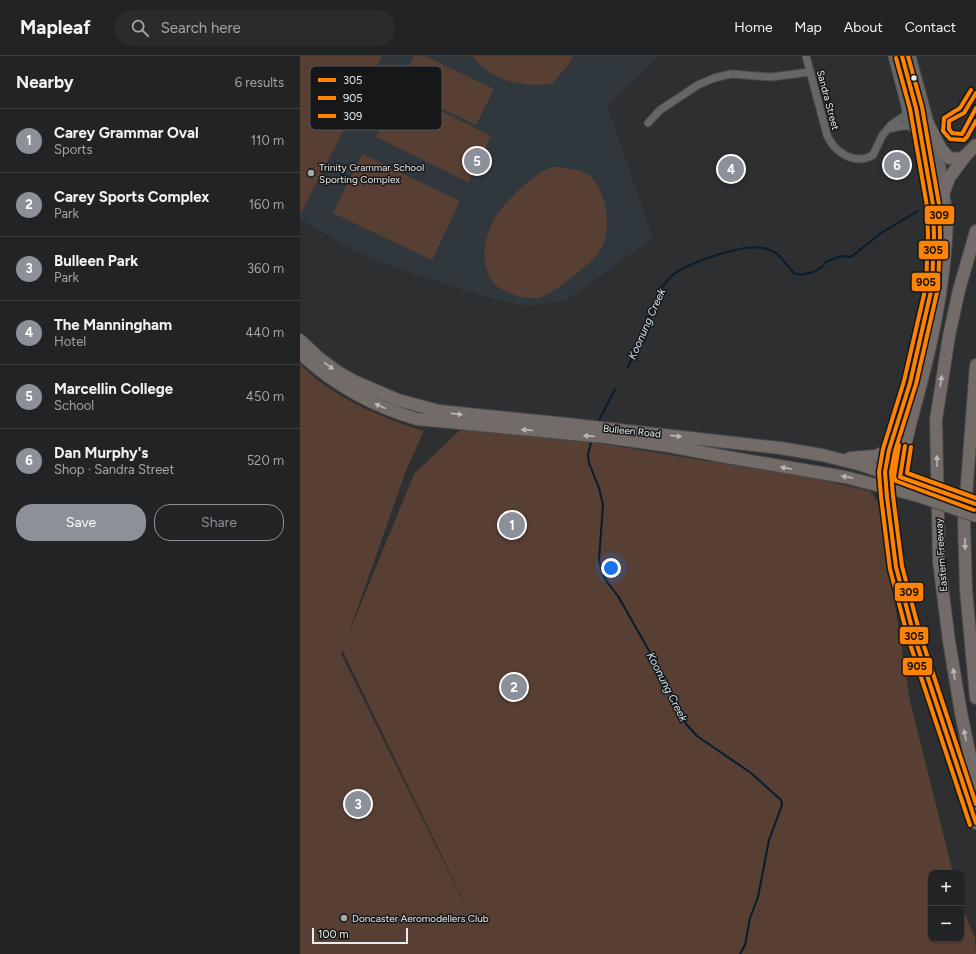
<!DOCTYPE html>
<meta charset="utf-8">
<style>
:root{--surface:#222324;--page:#2a2b2c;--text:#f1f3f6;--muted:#a2a4a6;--line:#3f4041;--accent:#8c9099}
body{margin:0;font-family:Figtree,sans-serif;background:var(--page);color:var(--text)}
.controls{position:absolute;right:12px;bottom:12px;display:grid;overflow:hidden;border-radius:8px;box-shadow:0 1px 3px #0004}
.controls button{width:36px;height:36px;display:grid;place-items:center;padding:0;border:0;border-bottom:1px solid var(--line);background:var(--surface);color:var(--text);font:20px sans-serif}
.scale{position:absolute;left:12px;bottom:10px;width:96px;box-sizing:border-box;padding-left:4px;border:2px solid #e9ebec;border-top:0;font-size:11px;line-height:14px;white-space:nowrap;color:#e9ebec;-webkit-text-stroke:3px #161718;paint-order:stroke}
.you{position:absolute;left:311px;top:512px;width:14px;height:14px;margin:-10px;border:3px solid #fff;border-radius:50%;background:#1a73e8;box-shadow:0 0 0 6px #1a73e833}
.badge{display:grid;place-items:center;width:26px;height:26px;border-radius:50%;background:var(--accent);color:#fff;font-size:13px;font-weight:700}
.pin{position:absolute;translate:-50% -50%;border:2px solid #fff;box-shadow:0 1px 4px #0006}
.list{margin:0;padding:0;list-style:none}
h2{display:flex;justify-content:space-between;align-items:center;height:52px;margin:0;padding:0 16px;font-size:17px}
h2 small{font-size:13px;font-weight:400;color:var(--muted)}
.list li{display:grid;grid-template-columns:26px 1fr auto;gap:12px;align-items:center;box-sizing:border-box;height:64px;padding:0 16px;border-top:1px solid var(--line)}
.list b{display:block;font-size:15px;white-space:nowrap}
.list p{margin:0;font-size:13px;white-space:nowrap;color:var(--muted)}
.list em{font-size:13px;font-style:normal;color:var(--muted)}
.actions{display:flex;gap:8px;padding:12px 16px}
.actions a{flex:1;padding:9px 0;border:1px solid var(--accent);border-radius:16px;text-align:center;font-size:14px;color:var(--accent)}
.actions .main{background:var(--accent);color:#fff}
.icon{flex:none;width:22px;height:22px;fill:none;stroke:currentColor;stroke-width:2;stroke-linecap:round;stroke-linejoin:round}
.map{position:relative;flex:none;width:676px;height:898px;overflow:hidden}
header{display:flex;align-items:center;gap:24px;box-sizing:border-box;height:56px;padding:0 20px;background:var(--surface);border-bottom:1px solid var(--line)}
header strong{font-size:19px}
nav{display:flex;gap:22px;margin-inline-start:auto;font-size:14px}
.search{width:280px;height:36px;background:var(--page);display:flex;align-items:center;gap:10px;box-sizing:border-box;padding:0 14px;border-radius:22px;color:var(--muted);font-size:15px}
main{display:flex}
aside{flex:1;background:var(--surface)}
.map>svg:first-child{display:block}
</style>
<header>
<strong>Mapleaf</strong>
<div class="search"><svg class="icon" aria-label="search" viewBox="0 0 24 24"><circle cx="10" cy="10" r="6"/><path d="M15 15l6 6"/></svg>Search here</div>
<nav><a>Home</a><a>Map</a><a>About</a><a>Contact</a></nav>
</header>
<main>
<aside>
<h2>Nearby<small>6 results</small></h2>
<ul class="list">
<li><span class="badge">1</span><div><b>Carey Grammar Oval</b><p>Sports</p></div><em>110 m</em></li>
<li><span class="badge">2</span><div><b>Carey Sports Complex</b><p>Park</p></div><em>160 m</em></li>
<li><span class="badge">3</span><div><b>Bulleen Park</b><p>Park</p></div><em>360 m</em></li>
<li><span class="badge">4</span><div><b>The Manningham</b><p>Hotel</p></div><em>440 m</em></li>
<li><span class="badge">5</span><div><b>Marcellin College</b><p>School</p></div><em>450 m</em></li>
<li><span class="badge">6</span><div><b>Dan Murphy's</b><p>Shop · Sandra Street</p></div><em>520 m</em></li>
</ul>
<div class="actions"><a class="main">Save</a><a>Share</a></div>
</aside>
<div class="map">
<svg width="676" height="898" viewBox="0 0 676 898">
<rect width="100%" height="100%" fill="#2d2f30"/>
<path fill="#31383d" d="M82 0H360L307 49 353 182 267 244 229 250 204 246 104 215 54 195 0 163V159Z"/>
<g fill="#583f34" fill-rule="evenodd">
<path d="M0 0H82L0 159Z"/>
<path d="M114 0H125L194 33 176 69 99 32Z"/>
<path d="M172 0H273L269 8 252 28C221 31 193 26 172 0Z"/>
<path d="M99 34 191 80 168 126 76 81Z"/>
<path d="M62 98 160 145 132 204 33 157Z"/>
<path d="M259 111C270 113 285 114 293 123 308 141 312 175 300 195 292 207 250 241 237 242 226 243 217 240 207 236 177 224 181 183 196 160 205 146 232 120 247 113 250 111 255 111 259 111Z"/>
<path d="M0 308C33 342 80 361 124 375L107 412 47 582 114 418 160 374 291 386 512 422 570 435 579 448 610 645 653 817H631V883H661V850L675 881 676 898H0ZM43 595 166 850V851L41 598Z"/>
</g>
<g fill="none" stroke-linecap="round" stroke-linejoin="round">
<g stroke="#071c2e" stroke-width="2">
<path d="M328 311 362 231C367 224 372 218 380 214 399 204 446 186 467 193 481 197 484 207 494 217L501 219 513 216 522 211 526 206 541 200 551 201 581 177 618 155"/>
<path d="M297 368 315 333"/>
<path d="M292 383 288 398 289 407 299 432 303 449 299 504 302 516 307 526 318 540 360 614 386 668 397 680 451 717 481 744 482 749 469 784 458 841 450 862 445 889 440 898"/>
</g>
<defs>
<g id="street">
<path d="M506 0 527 79C534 96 555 110 573 99L582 80 591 69 616 52"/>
<path d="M592 0 605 50 607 64 621 86"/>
<path d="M348 67 360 54 398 29 414 22 431 18 471 21 510 16"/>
<path d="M588 73 602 70H610"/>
</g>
<g id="primary">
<path d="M602 0 616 52 633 149 634 163"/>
<path d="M610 0 640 111 647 160"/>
</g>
<g id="highway">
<path d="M628 68 641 93 649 102 660 103 666 99"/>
<path d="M676 89 666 99 649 122 634 164 632 231 610 327 589 394 585 416 588 453 596 511 614 580 676 767"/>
<path d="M676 175 659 234 649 280 636 364 639 506 649 585 661 657 676 729"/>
<path d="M0 284 19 302 38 316 56 326 98 344 139 355 267 368 480 392 522 399 562 409 619 428"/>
<path d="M0 297C34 329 72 350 117 363L305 381 369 390 427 401 545 421 619 440"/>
<path d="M676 309 664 467 666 534 676 642"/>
<path d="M550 402 576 400 589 394"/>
<path d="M600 421C603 388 614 356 622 323 636 270 646 216 647 160"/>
</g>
</defs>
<use href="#street" stroke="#484a4b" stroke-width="9"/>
<use href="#primary" stroke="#484a4b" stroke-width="13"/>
<use href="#highway" stroke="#484a4b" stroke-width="14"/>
<use href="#street" stroke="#666667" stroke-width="7"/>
<use href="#primary" stroke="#696665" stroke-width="11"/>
<use href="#highway" stroke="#726b68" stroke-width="12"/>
<defs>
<g id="highway-bridge">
<path d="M619 428 676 448"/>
<path d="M619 440 676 460"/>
</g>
</defs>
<use href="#highway-bridge" stroke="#484a4b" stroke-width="14" stroke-linecap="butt"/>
<use href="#highway-bridge" stroke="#726b68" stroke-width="12"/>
<defs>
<g id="bus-1">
<path d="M602 0 616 52 633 149 634 180 632 231 610 327 589 394 585 416 587 441 596 511 614 580 676 767"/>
<path d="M676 37 664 57 649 65V73L652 77 662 78 676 52"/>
<path d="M605 390 600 421 676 448"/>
</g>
<g id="bus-2">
<path d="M596 2 610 53 627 150 628 180 626 230 604 325 583 393 579 416 581 441 590 513 608 582 670 769"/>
<path d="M671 34 660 52 644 62 643 75 650 83 664 84 667 81 676 65"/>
<path d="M599 389 594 421 596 425 674 454"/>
</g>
<g id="bus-3">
<path d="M608 0 622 51 639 148 640 180 638 232 616 328 595 395 591 416 593 440 602 510 620 578 676 748"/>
<path d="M611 391 607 417 676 442"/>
</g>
</defs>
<use href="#bus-1" stroke="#161718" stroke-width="7"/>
<use href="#bus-2" stroke="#161718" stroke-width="7"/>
<use href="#bus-3" stroke="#161718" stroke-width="7"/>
<use href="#bus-1" stroke="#ff8200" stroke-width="4"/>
<use href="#bus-2" stroke="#ff8200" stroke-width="4"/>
<use href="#bus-3" stroke="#ff8200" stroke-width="4"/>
</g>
<defs><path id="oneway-solid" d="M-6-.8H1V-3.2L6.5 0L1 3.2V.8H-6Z"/></defs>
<g fill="#b9b8b7">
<use href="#oneway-solid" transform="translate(29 310) rotate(36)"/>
<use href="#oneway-solid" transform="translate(641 325) rotate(-82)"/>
<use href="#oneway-solid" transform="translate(80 350) rotate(-156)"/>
<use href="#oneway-solid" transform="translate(157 358) rotate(6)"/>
<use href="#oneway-solid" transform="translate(227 374) rotate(-175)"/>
<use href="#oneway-solid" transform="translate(289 380) rotate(-175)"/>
<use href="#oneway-solid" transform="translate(376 380) rotate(7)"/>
<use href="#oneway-solid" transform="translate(637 405) rotate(-91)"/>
<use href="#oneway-solid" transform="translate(486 412) rotate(-171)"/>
<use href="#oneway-solid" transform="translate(547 421) rotate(-169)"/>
<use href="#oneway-solid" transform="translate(665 488) rotate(89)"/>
<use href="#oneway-solid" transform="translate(654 618) rotate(-100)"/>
<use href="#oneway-solid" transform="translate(665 679) rotate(-102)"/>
</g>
<circle fill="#e9ebec" stroke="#161718" stroke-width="1.5" cx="614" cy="22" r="3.5"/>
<g fill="#a7a9aa" stroke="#161718" stroke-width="1.5">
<circle cx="11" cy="117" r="4"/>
<circle cx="44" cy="862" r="4"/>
</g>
<g text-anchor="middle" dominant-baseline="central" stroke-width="3" stroke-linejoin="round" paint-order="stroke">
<g font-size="10" fill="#e9ebec" stroke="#161718">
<text transform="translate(528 44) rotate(75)">Sandra Street</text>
<text transform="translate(332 375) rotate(6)">Bulleen Road</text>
<text transform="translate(641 499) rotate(-94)">Eastern Freeway</text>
</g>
<g font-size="10" fill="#e9ebec" stroke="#161718" text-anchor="start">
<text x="19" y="111">Trinity Grammar School<tspan x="19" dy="12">Sporting Complex</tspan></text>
<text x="52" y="862">Doncaster Aeromodellers Club</text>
</g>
<g font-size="11" font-style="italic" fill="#d3e6f8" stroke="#161718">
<text transform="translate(347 268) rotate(-66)">Koonung Creek</text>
<text transform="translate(367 631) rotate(63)">Koonung Creek</text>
</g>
</g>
<rect x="10" y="10" width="132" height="64" rx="6" fill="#161718" stroke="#555758" stroke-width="1"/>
<rect x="18" y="22" width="18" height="4" fill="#ff8200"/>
<rect x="18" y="40" width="18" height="4" fill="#ff8200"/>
<rect x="18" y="58" width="18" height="4" fill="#ff8200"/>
<g font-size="11" fill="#e9ebec">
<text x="43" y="28">305</text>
<text x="43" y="46">905</text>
<text x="43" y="64">309</text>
</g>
<g stroke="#161718" stroke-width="1.5">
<rect x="624" y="149" width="31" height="20" rx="4" fill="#ff8200"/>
<rect x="618" y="184" width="31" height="20" rx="4" fill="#ff8200"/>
<rect x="611" y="216" width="30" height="20" rx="4" fill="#ff8200"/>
<rect x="594" y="526" width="30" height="20" rx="4" fill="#ff8200"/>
<rect x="599" y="570" width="30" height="19" rx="4" fill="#ff8200"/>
<rect x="602" y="601" width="31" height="19" rx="4" fill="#ff8200"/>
</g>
<g font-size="11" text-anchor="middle" font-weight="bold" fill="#111">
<text x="639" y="163">309</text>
<text x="633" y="198">305</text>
<text x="626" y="230">905</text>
<text x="609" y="540">309</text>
<text x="614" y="584">305</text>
<text x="617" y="614">905</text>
</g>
</svg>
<div class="controls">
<button>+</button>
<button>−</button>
</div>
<div class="scale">100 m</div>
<div class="you"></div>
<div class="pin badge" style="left:212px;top:469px">1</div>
<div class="pin badge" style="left:214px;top:631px">2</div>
<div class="pin badge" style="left:58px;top:748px">3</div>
<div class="pin badge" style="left:431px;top:113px">4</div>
<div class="pin badge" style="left:177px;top:105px">5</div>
<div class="pin badge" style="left:597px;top:109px">6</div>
</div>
</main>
